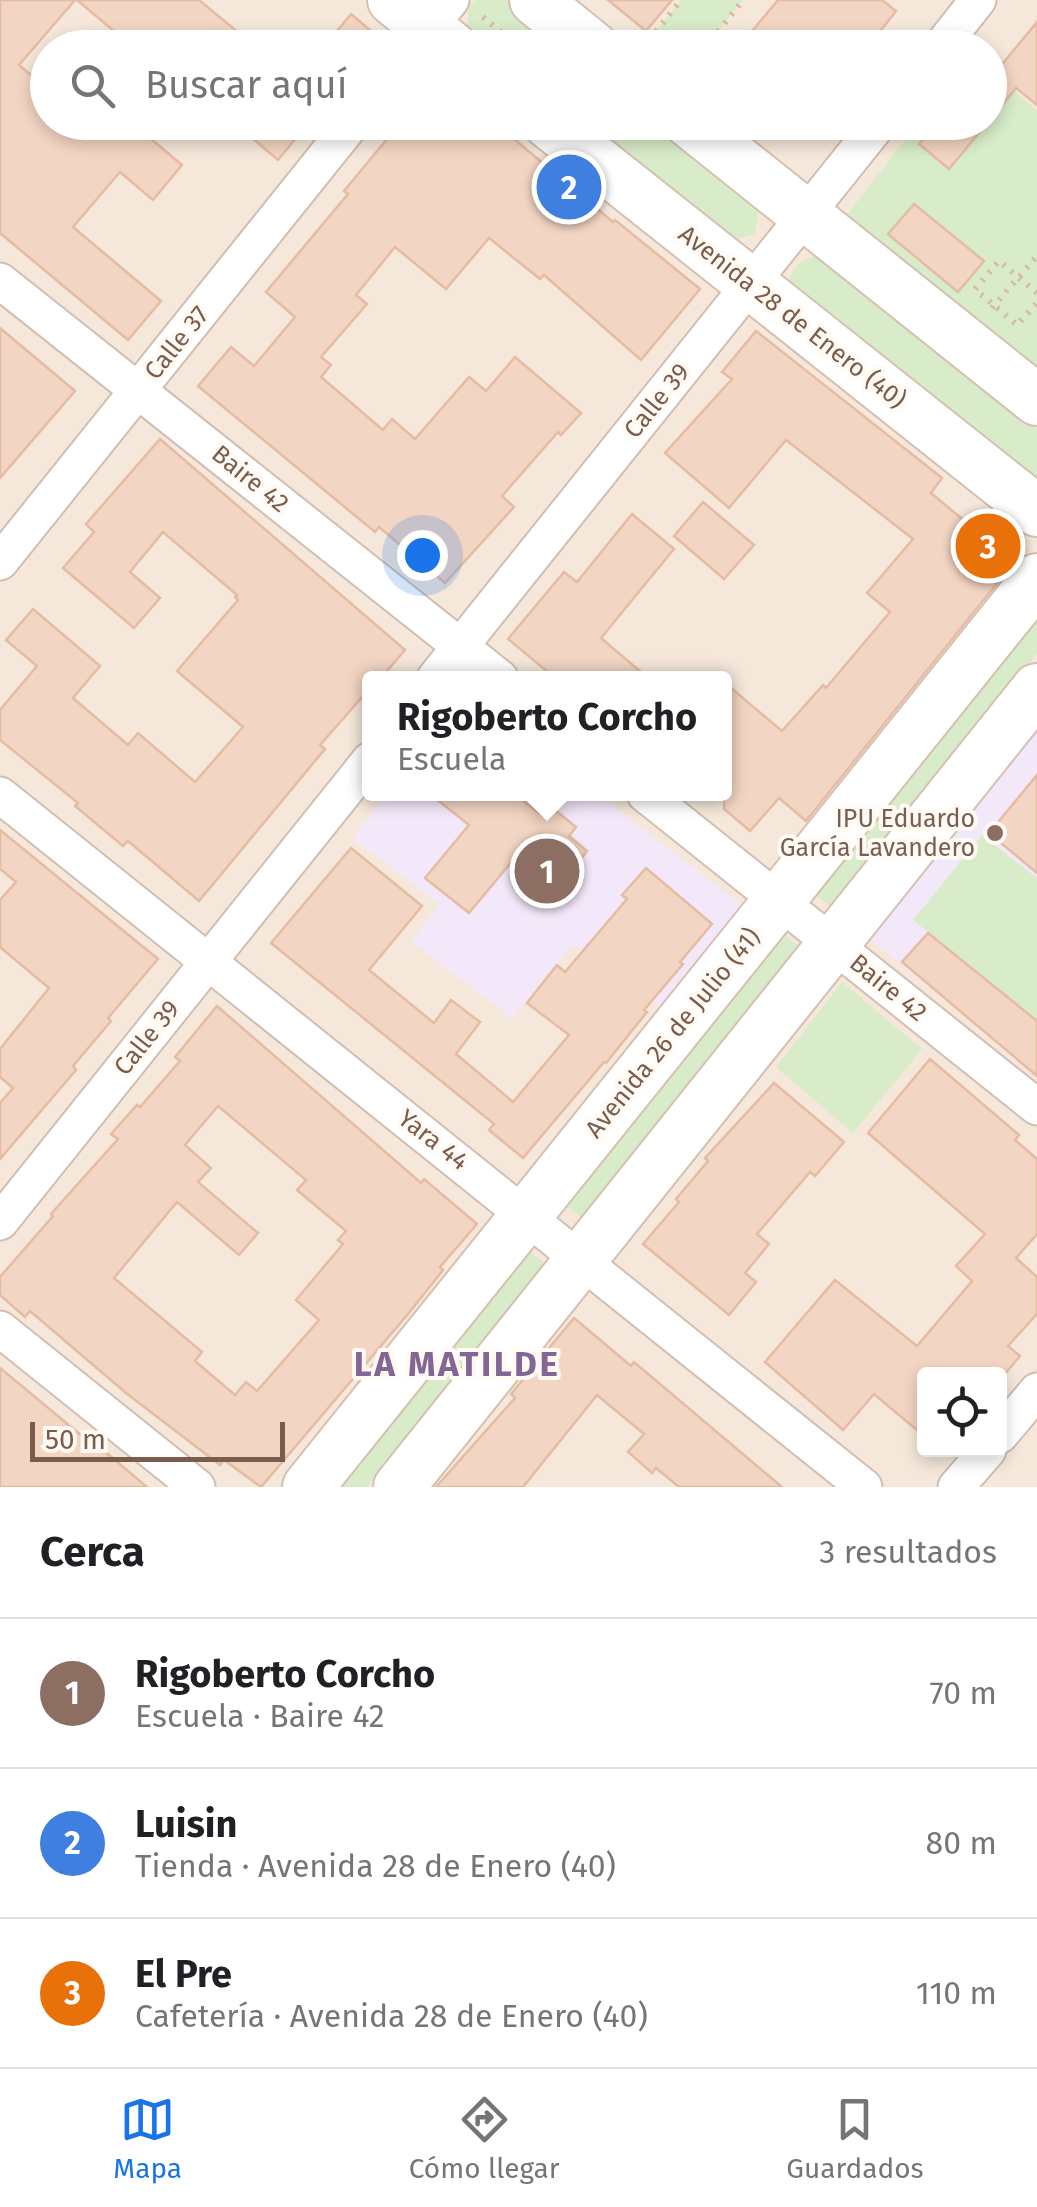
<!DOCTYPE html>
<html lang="es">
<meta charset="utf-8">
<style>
:root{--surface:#fff;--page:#f6f6f6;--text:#202124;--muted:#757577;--line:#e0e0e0;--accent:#1a73e8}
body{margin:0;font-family:"Fira Sans",sans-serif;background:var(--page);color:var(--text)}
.controls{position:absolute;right:30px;bottom:30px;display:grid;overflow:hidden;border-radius:10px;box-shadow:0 5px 15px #0003}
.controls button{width:90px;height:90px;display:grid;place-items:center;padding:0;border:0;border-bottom:2px solid var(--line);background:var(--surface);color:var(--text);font:50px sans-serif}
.scale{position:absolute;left:30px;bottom:25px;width:255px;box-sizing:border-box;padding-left:10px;border:5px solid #7a5c4d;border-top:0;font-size:28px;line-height:35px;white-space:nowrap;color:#7a5c4d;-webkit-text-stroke:8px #fffaf3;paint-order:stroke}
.you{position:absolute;left:422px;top:555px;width:35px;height:35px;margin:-25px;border:8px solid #fff;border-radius:50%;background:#1a73e8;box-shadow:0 0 0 15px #1a73e833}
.badge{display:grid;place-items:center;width:65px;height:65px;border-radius:50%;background:var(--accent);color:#fff;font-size:32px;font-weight:700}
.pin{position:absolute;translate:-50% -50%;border:5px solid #fff;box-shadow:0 2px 10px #0006}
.popup{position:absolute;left:362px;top:671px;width:370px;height:130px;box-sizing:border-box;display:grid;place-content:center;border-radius:10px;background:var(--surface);filter:drop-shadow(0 2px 8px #0005);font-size:32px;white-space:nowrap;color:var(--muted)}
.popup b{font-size:38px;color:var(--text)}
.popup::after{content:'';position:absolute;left:50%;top:100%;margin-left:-20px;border:20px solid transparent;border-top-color:var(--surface)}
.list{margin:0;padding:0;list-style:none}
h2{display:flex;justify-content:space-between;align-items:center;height:130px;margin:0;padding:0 40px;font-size:42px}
h2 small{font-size:32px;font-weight:400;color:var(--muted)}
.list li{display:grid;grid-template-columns:65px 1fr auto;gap:30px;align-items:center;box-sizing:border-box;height:150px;padding:0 40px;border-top:2px solid var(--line)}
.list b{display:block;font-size:38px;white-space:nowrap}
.list p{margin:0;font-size:32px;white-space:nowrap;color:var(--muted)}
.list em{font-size:32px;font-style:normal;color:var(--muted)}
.icon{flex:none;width:55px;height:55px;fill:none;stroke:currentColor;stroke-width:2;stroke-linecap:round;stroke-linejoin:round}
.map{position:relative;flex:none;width:1037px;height:1487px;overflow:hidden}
.search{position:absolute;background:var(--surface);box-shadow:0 5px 15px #0003;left:30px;right:30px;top:30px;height:110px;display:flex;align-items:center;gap:25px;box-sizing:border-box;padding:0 35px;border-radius:55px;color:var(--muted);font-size:38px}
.sheet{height:580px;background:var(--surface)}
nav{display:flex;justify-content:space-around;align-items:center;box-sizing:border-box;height:140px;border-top:2px solid var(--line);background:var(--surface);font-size:28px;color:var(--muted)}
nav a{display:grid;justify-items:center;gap:5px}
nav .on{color:var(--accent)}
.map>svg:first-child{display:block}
</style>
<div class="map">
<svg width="1037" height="1487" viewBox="0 0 1037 1487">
<rect width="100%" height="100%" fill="#fdf6ec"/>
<path fill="#f5e8da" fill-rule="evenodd" d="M0 0H1037V1487H0ZM48 48H990V122H48ZM370 678H724V794H370ZM924 1374H1000V1450H924Z"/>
<g fill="#f3e8fa">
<path d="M1037 728V1076L868 937Z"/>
<path d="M387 794H597L751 912 668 1013 573 944 512 1018 411 942 439 904 352 838Z"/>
</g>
<g fill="#d8ecc9">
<path d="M477 0H506L565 47H485L467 33 469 5Z"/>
<path d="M681 0H743L705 47H643Z"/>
<path d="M990 71 1037 110V371L846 216 918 123 990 122Z"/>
<path d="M579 123H658L759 204 755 234 728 241Z"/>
<path d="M818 256 1037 429V489L789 293C787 271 797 260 818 256Z"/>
<path d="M1037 604V654L833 908 813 893Z"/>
<path d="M982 835 1037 878V1021L913 920Z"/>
<path d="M780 931 801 948 585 1220 563 1203Z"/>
<path d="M842 982 922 1049 853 1133 776 1067Z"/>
<path d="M528 1249 547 1266 367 1487H334Z"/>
</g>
<g fill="#f3d5c3" stroke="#e6bba3" stroke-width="2.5" fill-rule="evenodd">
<path d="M0 0H75L19 65 48 89V122H131L182 165 153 200 120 172 73 227 161 301 128 340 0 233Z"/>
<path d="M77 0H199L257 48H134Z"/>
<path d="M608 0H672L646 31Z"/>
<path d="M778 0H882L896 11 867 48H738Z"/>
<path d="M351 14 391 48H323Z"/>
<path d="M1037 22V105L1016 88 990 120V79Z"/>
<path d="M233 122H309L278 160Z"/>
<path d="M401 122H494L613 222 615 220 700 289 641 360 544 275 540 279 489 238 446 289 395 247 356 295 367 304 321 357 331 365 321 377 383 430 392 419 415 439 469 377 486 391 515 357 581 413 561 435 558 432 502 496 514 507 445 583 379 527 375 532 198 386 231 347 254 366 295 317 266 292 348 194 344 191Z"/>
<path d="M937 122H988L949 169 919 144Z"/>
<path d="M914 204 984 261 958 292 888 234Z"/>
<path d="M0 328 75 391 0 478Z"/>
<path d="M756 331 942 478 931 493 1014 562 806 821 779 798 750 831 724 809V682L782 731 823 685 826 688 890 612 867 593 913 539 786 440 729 508 665 453 732 379 722 372Z"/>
<path d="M160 439 405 650 381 678H370V688L320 745 325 749 199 901 128 841 123 846 75 806 78 803 0 740V710L37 666 6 640 33 609 100 666 73 698 128 745 138 733 195 782 243 727 177 671 238 600 235 597 237 595 163 532 130 572 160 598 134 628 63 568 94 532 86 524Z"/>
<path d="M703 502 754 545 724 579 674 536Z"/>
<path d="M632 514 674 549 601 638 648 678H555L508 639 564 572 577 582Z"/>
<path d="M1037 775V873L989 833Z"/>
<path d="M430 794H514L543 816 550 806 576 827 569 836 587 851 554 893 513 860 469 913 425 878 469 825Z"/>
<path d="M0 830 158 959 108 1018 111 1021 73 1066 76 1070 0 1159V1103L13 1088 0 1077V1049L49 988 0 947V900L16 882 0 869Z"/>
<path d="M351 848 422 906 369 970 434 1023 451 1000 480 1022 456 1054 513 1102 569 1035 527 1003 557 965 565 972 627 899 622 895 646 868 712 924 680 962 683 964 644 1010 647 1012 606 1063 604 1062 523 1158 489 1130 494 1124 271 943Z"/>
<path d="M928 933 1037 1021V1076L902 962Z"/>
<path d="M217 1006 421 1183 424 1179 477 1224 440 1267 443 1270 408 1314 261 1487 224 1460 220 1465 126 1393 30 1311 25 1317 0 1295V1277L53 1216 51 1214 118 1139 111 1134 137 1105 140 1107 180 1061 175 1057ZM218 1106 306 1180 297 1190 346 1231 338 1240 343 1244 296 1300 319 1320 257 1391 246 1382 235 1395 195 1361 202 1352 114 1278 177 1202 239 1255 258 1233 198 1182 211 1168 185 1145Z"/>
<path d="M930 1059 1019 1135 1015 1140 1037 1159V1234L1016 1258 1037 1277V1314L1008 1346 1020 1356 1005 1374H924V1436L874 1394 843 1430 765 1362 835 1280 917 1346 972 1281 956 1266 985 1234 868 1133Z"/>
<path d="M774 1083 844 1142 815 1176 810 1172 757 1234 769 1244 745 1273 756 1282 729 1315 643 1244 679 1202 676 1199 708 1161 705 1158Z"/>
<path d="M574 1318 631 1366 634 1362 782 1487H679L656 1468 652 1473 628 1452 644 1434 597 1395 523 1487H436L515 1398 511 1394Z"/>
<path d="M0 1368 82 1436 84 1434 147 1487H0Z"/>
</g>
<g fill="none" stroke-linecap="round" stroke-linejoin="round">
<defs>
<g id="minor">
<path d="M414 46 451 0"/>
<path d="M940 48 978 0"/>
<path d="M0 281 500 678"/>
<path d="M0 562 353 122"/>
<path d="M435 678 880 122"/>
<path d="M645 794 1037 1107"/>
<path d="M0 795 864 1487"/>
<path d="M0 1222 370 760"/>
<path d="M0 1329 197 1487"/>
<path d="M1000 1435 1037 1391"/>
<path d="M956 1487 988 1450"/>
</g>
<g id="secondary">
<path d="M393 0 453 48"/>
<path d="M535 0 594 48"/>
<path d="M547 122 1037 511"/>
<path d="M689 122 1037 400"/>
<path d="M308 1487 1037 579"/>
<path d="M399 1487 1037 689"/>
</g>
</defs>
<use href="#minor" stroke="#d1beb0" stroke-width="39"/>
<use href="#secondary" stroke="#d6c0b0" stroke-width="54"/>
<g stroke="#d9b8a5" stroke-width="6" stroke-dasharray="2.5 8" stroke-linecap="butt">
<path d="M483 17 520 48"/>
<path d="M643 48 681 0"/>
<path d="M705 48 743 0"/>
<path d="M1037 293 999 261 975 289 1017 325 1037 303"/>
<path d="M992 308 1037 256"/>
</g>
<use href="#minor" stroke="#fff" stroke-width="35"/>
<use href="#secondary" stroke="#fff" stroke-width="50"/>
</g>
<circle fill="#8d6e63" stroke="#fffaf3" stroke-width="4" cx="995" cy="833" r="10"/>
<g text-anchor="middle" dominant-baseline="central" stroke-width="8" stroke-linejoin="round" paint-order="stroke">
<g font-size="25" fill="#7a5c4d" stroke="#fffaf3">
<text transform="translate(792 317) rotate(38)">Avenida 28 de Enero (40)</text>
<text transform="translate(177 343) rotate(-51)">Calle 37</text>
<text transform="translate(657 401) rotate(-51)">Calle 39</text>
<text transform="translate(250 479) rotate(39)">Baire 42</text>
<text transform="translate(888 988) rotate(39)">Baire 42</text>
<text transform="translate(673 1033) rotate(-51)">Avenida 26 de Julio (41)</text>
<text transform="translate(147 1038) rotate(-51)">Calle 39</text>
<text transform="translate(433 1140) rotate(38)">Yara 44</text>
</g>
<g font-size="25" fill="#785e54" stroke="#fffaf3" text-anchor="end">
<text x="975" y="819">IPU Eduardo<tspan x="975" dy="29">García Lavandero</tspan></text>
</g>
<g font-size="35" font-weight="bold" letter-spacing="2.5" fill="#846695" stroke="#fffaf3">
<text x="457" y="1364">LA MATILDE</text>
</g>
</g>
</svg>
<div class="controls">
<button><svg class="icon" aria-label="locate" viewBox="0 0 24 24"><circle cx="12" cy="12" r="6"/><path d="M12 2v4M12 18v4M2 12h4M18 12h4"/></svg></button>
</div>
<div class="scale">50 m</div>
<div class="you"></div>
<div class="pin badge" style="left:547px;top:871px;background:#8d6e63">1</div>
<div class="popup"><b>Rigoberto Corcho</b>Escuela</div>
<div class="pin badge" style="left:569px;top:187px;background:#3f7fe0">2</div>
<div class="pin badge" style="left:988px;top:546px;background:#e8710a">3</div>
<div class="search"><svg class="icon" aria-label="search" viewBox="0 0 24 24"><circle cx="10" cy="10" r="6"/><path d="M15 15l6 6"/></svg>Buscar aquí</div>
</div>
<section class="sheet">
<h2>Cerca<small>3 resultados</small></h2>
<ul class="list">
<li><span class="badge" style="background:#8d6e63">1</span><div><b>Rigoberto Corcho</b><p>Escuela · Baire 42</p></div><em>70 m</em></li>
<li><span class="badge" style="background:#3f7fe0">2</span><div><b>Luisin</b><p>Tienda · Avenida 28 de Enero (40)</p></div><em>80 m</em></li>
<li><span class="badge" style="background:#e8710a">3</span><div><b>El Pre</b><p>Cafetería · Avenida 28 de Enero (40)</p></div><em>110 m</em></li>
</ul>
</section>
<nav>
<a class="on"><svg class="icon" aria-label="map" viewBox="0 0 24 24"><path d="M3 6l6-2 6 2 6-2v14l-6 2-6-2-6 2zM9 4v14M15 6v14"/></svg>Mapa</a>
<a><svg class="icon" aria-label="directions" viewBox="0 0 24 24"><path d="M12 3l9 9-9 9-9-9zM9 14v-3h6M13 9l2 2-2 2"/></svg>Cómo llegar</a>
<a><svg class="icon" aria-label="saved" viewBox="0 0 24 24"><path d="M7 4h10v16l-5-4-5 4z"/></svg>Guardados</a>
</nav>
